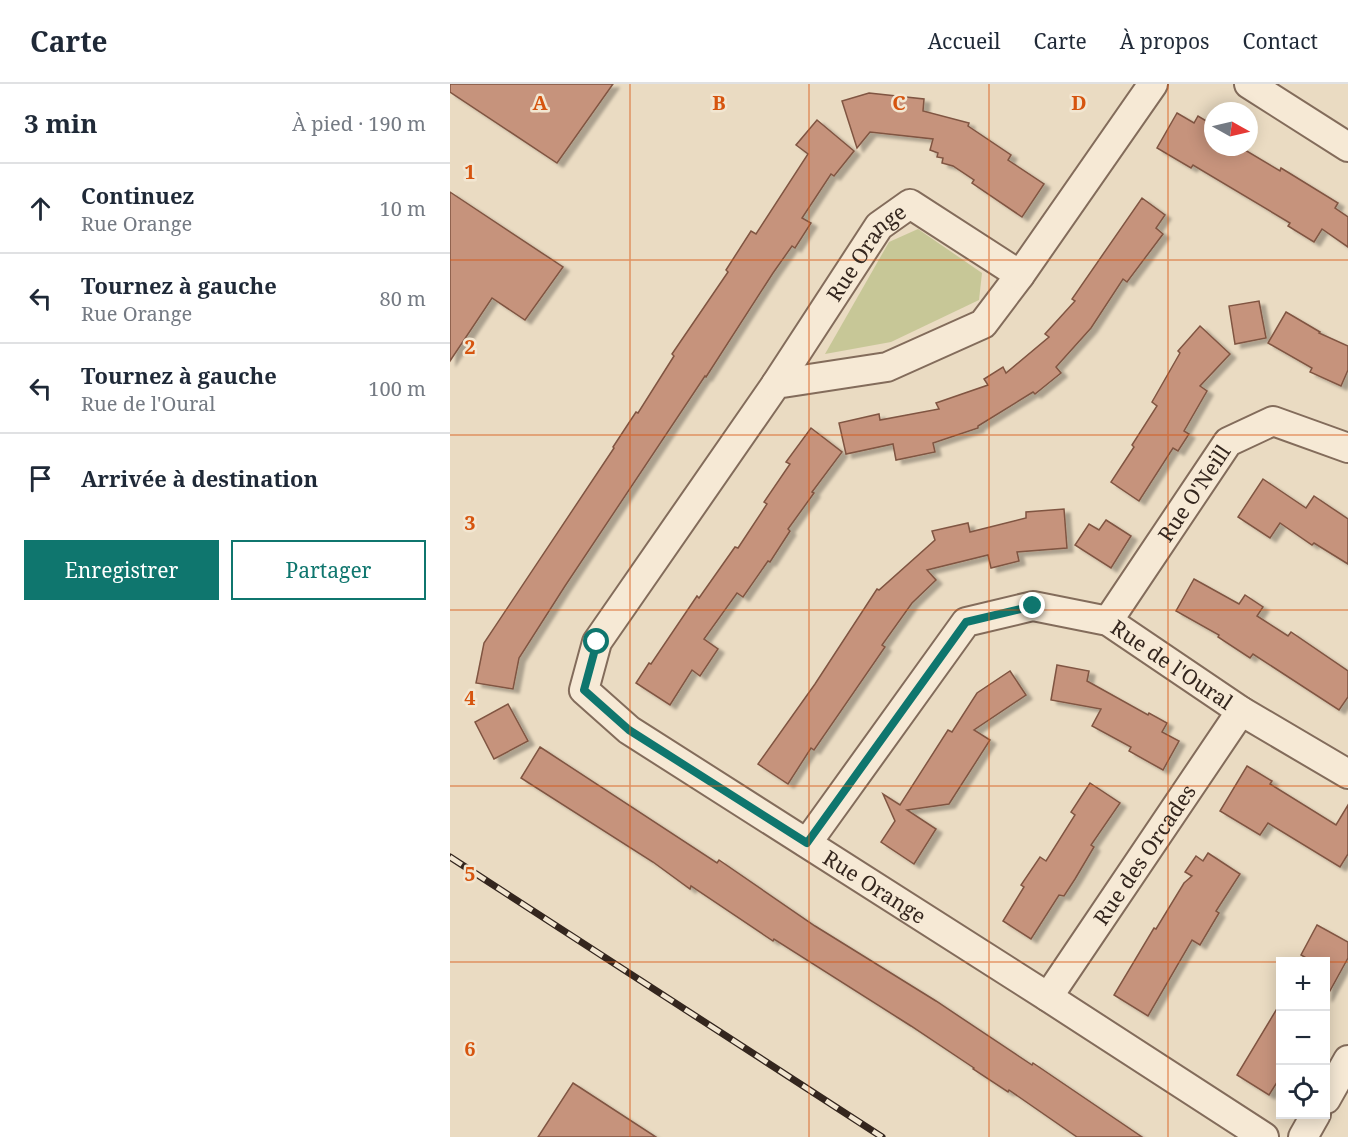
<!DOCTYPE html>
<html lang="fr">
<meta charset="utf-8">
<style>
:root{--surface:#fff;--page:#f6f6f7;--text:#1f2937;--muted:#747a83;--line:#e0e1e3;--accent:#0f766e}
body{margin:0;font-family:"Noto Serif",serif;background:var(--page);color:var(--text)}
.controls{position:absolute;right:18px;bottom:18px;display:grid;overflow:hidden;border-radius:0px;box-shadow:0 3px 15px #0003}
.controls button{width:54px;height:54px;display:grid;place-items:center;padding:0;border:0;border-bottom:2px solid var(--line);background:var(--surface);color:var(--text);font:30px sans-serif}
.compass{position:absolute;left:754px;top:18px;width:54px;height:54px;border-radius:50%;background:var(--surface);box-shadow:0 3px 15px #0003;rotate:98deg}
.stop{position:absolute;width:18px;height:18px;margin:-14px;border:4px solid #0f766e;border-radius:50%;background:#fff}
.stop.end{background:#0f766e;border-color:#fff;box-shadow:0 2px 6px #0008}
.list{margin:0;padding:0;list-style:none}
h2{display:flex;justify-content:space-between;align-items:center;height:78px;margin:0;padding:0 24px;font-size:26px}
h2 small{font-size:20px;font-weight:400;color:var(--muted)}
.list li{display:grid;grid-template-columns:39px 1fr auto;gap:18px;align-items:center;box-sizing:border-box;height:90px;padding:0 24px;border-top:2px solid var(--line)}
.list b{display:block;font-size:22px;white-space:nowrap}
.list p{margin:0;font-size:20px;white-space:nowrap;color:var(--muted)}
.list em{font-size:20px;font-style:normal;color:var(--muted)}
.actions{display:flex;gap:12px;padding:18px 24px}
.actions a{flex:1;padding:14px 0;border:2px solid var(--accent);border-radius:0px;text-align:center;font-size:21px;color:var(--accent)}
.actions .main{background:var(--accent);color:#fff}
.icon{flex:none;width:33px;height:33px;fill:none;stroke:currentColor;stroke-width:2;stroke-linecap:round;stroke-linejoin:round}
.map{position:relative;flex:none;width:898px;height:1053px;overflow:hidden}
header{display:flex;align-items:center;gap:36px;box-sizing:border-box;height:84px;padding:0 30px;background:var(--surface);border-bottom:2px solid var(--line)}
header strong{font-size:28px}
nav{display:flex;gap:33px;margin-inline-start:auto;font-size:21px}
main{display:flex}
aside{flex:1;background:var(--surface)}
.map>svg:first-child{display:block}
</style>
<header>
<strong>Carte</strong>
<nav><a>Accueil</a><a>Carte</a><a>À propos</a><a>Contact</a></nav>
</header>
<main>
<aside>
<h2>3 min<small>À pied · 190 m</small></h2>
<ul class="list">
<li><svg class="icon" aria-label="ahead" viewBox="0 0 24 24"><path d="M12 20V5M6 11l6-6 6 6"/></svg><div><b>Continuez</b><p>Rue Orange</p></div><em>10 m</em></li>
<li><svg class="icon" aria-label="left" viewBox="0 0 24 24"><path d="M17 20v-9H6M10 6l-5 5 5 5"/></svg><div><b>Tournez à gauche</b><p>Rue Orange</p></div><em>80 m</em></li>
<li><svg class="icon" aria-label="left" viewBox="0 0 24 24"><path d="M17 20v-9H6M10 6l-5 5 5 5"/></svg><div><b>Tournez à gauche</b><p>Rue de l'Oural</p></div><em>100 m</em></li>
<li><svg class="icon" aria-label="arrive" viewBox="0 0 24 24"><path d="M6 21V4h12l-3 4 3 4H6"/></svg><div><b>Arrivée à destination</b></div></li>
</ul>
<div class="actions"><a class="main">Enregistrer</a><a>Partager</a></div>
</aside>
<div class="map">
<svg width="898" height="1053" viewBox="0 0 898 1053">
<defs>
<filter id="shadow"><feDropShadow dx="6" dy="4" stdDeviation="1.5" flood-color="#0004"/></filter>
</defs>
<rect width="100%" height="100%" fill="#eadbc2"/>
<path fill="#c7c797" d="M468 145 532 189 529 216 441 258 375 270 439 158Z"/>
<g fill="#c6937b" stroke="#805542" stroke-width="1.5" filter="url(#shadow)">
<path d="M0 0H163L107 79 0 8Z"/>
<path d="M419 9 474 15 473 27 519 39 518 42 561 71 558 76 594 100 572 133 522 99 524 96 503 82 492 79 493 74 487 73 488 69 480 66 483 55 420 48 407 64 392 17Z"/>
<path d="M727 29 744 39 748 32 763 41V63H790L830 87 831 84 888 119 885 124 898 133V163L872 145 864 158 838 142 840 139 743 81 741 84 707 64Z"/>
<path d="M367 36 404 67 384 92 381 90 352 134 361 139 345 164 342 162 323 189 256 293 255 292 115 502 69 574 63 605 26 599 34 559 164 364 163 363 186 328 188 329 224 272 222 270 278 188 276 186 301 147 306 150 358 70 346 61Z"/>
<path d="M0 108 113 183 75 236 42 214 0 277Z"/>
<path d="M692 114 715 131 706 144 713 150 677 198 673 195 641 244 606 283 611 289 585 310 583 308 528 342V344L483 359 485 368 446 376 443 360 396 370 389 339 429 330 430 336 489 325 486 319 538 301 534 295 553 283 556 289 599 253 595 250 625 217 622 215Z"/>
<path d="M809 217 816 254 785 260 779 222Z"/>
<path d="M836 228 870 248 869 249 898 262V286L891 302 860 288 862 284 818 259Z"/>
<path d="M750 242 780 270 750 302 757 307 734 347 739 350 728 367 723 364 689 417 661 398 684 363 682 361 707 322 702 318 730 269 728 267Z"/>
<path d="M361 344 392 368 362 408 364 409 338 445 340 447 320 478 318 477 293 513 287 509 254 555 268 565 250 592 242 586 220 621 186 599 199 579 201 580 247 512 249 514 285 463 288 464 317 420 314 418 340 380 336 378Z"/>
<path d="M813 395 856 424 864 412 898 435V480L864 459 862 461 830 439 820 454 788 433Z"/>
<path d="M614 425 617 464 567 468 569 477 541 484 538 471 477 486 486 496 462 519 432 561 435 563 364 666 361 664 338 700 308 680 365 600 427 505 429 506 485 456 482 447 518 439 520 448 576 434V428Z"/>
<path d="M656 436 681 452 661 484 625 461 639 440 649 446Z"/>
<path d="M744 495 789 520 795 511 813 523 807 532 838 552 841 548 898 587V613L889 626 803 570 800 574 768 553 769 551 726 527Z"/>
<path d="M607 581 639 587 637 597 698 631 699 629 717 639 712 648 729 657 713 686 679 667 681 663 642 642 651 625 601 616Z"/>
<path d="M560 587 576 611 524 646 540 656 499 720 457 726 486 745 464 780 431 758 445 737 433 710 450 721 498 646 502 648 527 609Z"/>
<path d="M58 620 78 657 44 675 25 638Z"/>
<path d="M90 663 267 779 269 776 365 842 486 917 582 981 583 979 692 1053H627L559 1006 558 1008 523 985 524 984 461 942 324 855 323 857 241 802 240 805 203 778 71 694Z"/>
<path d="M797 682 822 697 820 700 886 741 898 721V770L890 783 818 739 810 751 770 727Z"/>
<path d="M640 699 670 719 641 761 644 763 625 795 614 812 609 811 581 855 553 837 574 803 571 801 590 773 596 777 625 731 621 728Z"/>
<path d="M758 769 790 790 766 827 769 829 750 861 742 856 698 932 664 911 704 844 706 845 734 799 742 792 735 788 746 772 753 777Z"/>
<path d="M867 841 898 858V874L876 914V878H863L851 871Z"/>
<path d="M831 918V992L819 1011 787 991Z"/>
<path d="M123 999 206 1053H88Z"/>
</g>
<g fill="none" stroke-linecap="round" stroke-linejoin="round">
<defs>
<g id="minor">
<path id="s1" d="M703 0 570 191 533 240 437 283 326 300 147 558 134 606 179 646 598 913 814 1053"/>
<path d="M799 0 898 63"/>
<path id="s2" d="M326 300 429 142 460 120 570 191"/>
<path id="s3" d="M658 537 778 358 823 337 898 364"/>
<path id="s4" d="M357 759 516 538 583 522 658 537 791 627 898 690"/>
<path id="s5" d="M598 913 791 627"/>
<path d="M876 1015 898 976"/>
<path d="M853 1053 866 1030"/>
</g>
</defs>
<use href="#minor" stroke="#836c5b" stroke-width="32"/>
<use href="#minor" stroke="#f6e9d5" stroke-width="28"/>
<defs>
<path id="rail" d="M0 773 432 1053"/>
</defs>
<use href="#rail" stroke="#34261e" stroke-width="7"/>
<use href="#rail" stroke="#f2e6d1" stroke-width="4.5" stroke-dasharray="14" stroke-linecap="butt"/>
</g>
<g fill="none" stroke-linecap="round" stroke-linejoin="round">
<path stroke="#0f766e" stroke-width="8" d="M147 558 134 606 179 646 357 759 516 538 583 522"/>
</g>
<path fill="none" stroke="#d6540e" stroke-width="1.5" stroke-opacity="0.55" d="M180 0V1053M359 0V1053M539 0V1053M718 0V1053M0 176H898M0 351H898M0 526H898M0 702H898M0 878H830M830 878H876M876 878H898"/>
<g text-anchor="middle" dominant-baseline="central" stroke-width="5" stroke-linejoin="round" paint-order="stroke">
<g font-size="21" fill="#34261e" stroke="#f2e6d1">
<text stroke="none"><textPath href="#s2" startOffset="160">Rue Orange</textPath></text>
<text stroke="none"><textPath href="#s3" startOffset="154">Rue O'Neill</textPath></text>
<text stroke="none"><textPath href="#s4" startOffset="495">Rue de l'Oural</textPath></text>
<text stroke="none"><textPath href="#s5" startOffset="172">Rue des Orcades</textPath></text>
<text stroke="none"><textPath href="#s1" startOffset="1227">Rue Orange</textPath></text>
</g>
</g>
<g font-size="20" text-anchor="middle" font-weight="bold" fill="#d6540e" stroke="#f2e6d1" stroke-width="5" stroke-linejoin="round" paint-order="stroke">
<text x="90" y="26">A</text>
<text x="269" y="26">B</text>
<text x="449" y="26">C</text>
<text x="629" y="26">D</text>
<text x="20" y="95">1</text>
<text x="20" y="270">2</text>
<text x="20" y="446">3</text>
<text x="20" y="621">4</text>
<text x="20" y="797">5</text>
<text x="20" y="972">6</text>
</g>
</svg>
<div class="controls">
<button>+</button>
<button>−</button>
<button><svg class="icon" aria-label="locate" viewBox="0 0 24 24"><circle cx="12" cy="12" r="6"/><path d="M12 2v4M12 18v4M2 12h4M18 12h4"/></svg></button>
</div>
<svg class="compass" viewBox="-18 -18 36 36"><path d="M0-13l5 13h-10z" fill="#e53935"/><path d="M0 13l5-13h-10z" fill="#747a83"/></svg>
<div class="stop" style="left:147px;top:558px"></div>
<div class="stop end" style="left:583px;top:522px"></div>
</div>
</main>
